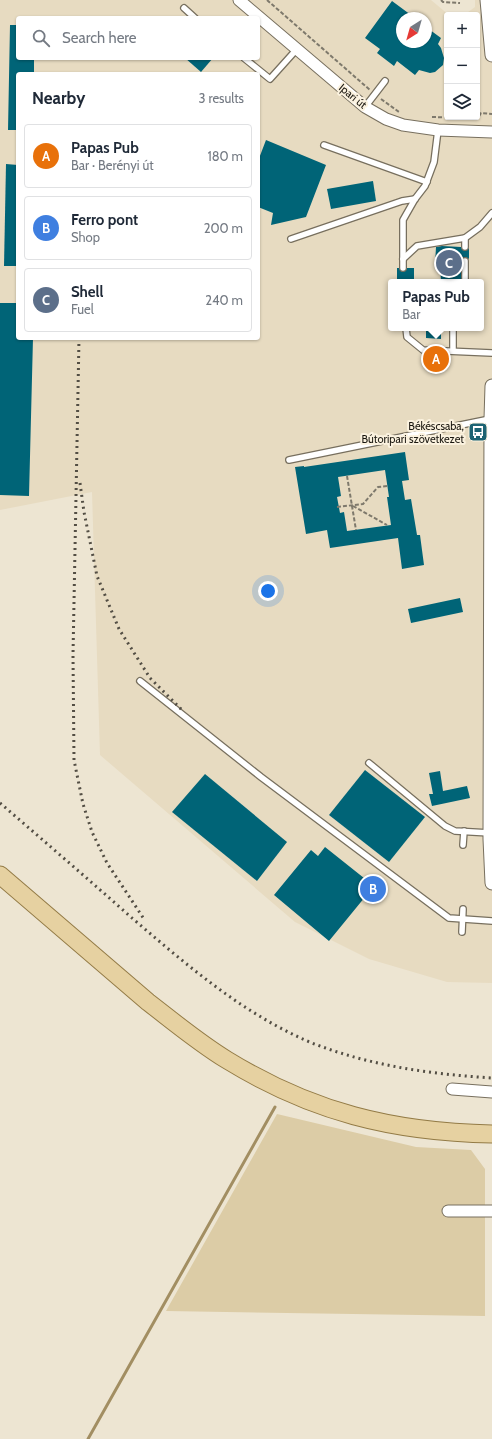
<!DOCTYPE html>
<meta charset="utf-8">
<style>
:root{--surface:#fff;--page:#f6f6f7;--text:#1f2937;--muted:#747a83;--line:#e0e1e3;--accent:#7c3aed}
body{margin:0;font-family:Cabin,sans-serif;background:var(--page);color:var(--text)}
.controls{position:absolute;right:12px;top:12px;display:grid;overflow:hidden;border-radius:4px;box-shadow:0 1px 3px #0004}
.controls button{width:36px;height:36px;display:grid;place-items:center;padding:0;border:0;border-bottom:1px solid var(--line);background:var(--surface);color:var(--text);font:20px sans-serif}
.compass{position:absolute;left:396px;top:12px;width:36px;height:36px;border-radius:50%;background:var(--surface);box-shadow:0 1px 3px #0004;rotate:217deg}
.you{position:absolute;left:268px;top:591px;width:14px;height:14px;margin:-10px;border:3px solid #fff;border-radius:50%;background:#1a73e8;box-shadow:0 0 0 6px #1a73e833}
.badge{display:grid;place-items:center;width:26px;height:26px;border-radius:50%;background:var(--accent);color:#fff;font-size:13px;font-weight:700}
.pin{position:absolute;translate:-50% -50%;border:2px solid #fff;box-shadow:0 1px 4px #0006}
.popup{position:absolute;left:388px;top:279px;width:96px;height:52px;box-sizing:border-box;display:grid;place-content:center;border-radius:4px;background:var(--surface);filter:drop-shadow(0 1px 3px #0005);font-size:13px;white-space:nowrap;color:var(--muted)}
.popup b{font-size:15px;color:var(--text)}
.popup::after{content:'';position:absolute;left:50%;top:100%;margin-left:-8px;border:8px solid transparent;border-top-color:var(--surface)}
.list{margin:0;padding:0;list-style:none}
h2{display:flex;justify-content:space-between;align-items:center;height:52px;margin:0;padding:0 16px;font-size:17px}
h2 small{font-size:13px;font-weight:400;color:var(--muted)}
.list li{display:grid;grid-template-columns:26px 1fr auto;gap:12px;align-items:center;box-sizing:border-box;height:64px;margin:0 8px 8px;padding:0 8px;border:1px solid var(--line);border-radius:4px}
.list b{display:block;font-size:15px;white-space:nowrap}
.list p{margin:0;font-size:13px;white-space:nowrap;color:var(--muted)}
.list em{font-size:13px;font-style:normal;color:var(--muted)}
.icon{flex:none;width:22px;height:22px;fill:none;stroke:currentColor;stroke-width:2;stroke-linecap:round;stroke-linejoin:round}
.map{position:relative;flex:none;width:492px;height:1439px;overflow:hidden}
.search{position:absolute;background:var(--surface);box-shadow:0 1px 3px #0004;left:16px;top:16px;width:244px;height:44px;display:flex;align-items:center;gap:10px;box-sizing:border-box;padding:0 14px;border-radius:4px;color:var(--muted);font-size:15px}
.panel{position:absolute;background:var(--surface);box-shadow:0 1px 3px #0004;left:16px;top:72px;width:244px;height:268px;border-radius:4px}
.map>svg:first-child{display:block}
</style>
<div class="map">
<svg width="492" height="1439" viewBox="0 0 492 1439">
<rect width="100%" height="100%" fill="#ede5d2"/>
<path fill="#e7dbc1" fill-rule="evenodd" d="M0 0H431L449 15H447V117H477V15H464L475 7V0H492V983L447 982 369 959 295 922 100 755 92 492 0 510ZM18 18H258V58H18ZM402 18H426V42H402ZM18 74H258V338H18ZM391 282H481V328H391Z"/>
<path fill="#dccca6" d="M277 1114 416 1147 471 1150 485 1169V1316L166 1311Z"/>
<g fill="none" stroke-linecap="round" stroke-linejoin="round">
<path stroke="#a28e62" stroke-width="3" d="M88 1439 275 1107"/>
</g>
<g fill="#006477" fill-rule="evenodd">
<path d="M392 1 415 18H402V42H426V27L441 38 438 44 441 48 444 58 443 65 435 72 430 73 419 70 415 75 397 61 394 66 377 53 380 49 365 38Z"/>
<path d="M10 25H18V58H34V74H18V130H8Z"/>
<path d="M185 58H213L201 72Z"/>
<path d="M266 140 326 165 306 217 271 225 273 213 258 207V161Z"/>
<path d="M6 164 18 165V266H4Z"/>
<path d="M373 181 376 201 331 209 327 189Z"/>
<path d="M442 246 461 247 462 249 465 251 469 248V259L465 257 461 261V282H441L440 265H435L436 247Z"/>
<path d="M397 268H399L401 271 403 272 406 270 407 268H414V282H397Z"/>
<path d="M0 303H18V338H33L29 496 0 495Z"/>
<path d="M426 328H441V339L426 338Z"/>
<path d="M405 452 409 480 402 481 405 500 411 499 417 535H420L424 565 402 569 398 538 330 548 327 530 306 534 295 467 304 466V467ZM385 470 389 497H387L391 525 347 531 344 512 340 513 337 497 341 496 338 477Z"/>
<path d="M460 598 463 612 411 623 408 609Z"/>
<path d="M365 770 425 817 389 862 329 815Z"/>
<path d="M440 771 443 791 467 786 470 798 432 806 429 794H433L429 773Z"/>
<path d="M205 774 287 842 257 881 172 812Z"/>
<path d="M325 847 374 886 329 941 274 895 311 850 318 856Z"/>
</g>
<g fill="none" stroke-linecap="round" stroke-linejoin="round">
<defs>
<g id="service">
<path d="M184 8 195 18"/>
<path d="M244 58 270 79 297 49"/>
<path d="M365 107 385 81"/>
<path d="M324 145 427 182"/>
<path d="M291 239 402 201 415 199"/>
<path d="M465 247V238L480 227 492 213"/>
<path d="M403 259 417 246 465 238"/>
<path d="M403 268V220L415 199 425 186 434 162 438 130"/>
<path d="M465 282V261"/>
<path d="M406 328 407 337 423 350 492 353"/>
<path d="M453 328V351"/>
<path d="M289 460 490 419"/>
<path d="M140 681 261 777 449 918 492 921"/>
<path d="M369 763 445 826 455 831 490 833"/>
<path d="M463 845 464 831"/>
<path d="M462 932 463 909"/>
</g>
<g id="minor">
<path d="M239 0 365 107 386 119 403 125 438 130 492 132"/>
<path d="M452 1089 492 1092"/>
<path d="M448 1211H492"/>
</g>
<g id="tertiary">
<path d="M487 0 492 55"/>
<path d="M492 386 491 419 490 839 492 883"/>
</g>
<path id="primary" d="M0 875 148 1002C174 1022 199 1043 227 1060 312 1112 392 1132 492 1134"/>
</defs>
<use href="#service" stroke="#776f5e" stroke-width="8"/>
<use href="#minor" stroke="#776f5e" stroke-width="13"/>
<use href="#tertiary" stroke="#776f5e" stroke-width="15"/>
<use href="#primary" stroke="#937b46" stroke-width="19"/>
<g stroke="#7e796c" stroke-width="2" stroke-dasharray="4 2" stroke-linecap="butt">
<path d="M267 0 370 90"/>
<path d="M441 0 443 2 460 3"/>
<path d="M381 99 399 112"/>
<path d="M432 117 478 118 481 113 492 114"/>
<path d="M347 476 356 530"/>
<path d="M353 506 387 525"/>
<path d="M337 507 363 504 378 487 387 486"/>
</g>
<use href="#service" stroke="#fff" stroke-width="5.5"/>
<use href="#minor" stroke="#fff" stroke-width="11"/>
<use href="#tertiary" stroke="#fff" stroke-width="13"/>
<use href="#primary" stroke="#e6d1a1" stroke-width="17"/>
<g stroke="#534e44" stroke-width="3" stroke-dasharray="2 4" stroke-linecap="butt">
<path d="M79 338 73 655 74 760 83 804 92 832 107 863 144 919"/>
<path d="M80 483 84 512 97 576 119 629 150 678 184 712"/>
<path d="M0 803C44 841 88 879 132 918 188 966 243 1014 312 1043 371 1066 430 1074 492 1078"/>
</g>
</g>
<defs>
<symbol id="bus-square" viewBox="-11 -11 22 22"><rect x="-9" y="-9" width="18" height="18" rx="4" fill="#1c6373" stroke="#fbf2df"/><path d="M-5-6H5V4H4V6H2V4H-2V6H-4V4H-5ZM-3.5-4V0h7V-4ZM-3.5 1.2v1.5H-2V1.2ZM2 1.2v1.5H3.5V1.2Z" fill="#fff"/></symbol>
</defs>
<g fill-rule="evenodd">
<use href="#bus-square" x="467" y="421" width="22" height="22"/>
</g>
<g text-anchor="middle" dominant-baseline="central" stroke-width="4" stroke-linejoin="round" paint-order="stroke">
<g font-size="11" fill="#19160f" stroke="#fbf2df">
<text transform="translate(353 96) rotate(39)">Ipari út</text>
</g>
<g font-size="11" fill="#19160f" stroke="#fbf2df" text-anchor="end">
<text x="464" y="426">Békéscsaba,<tspan x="464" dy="13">Bútoripari szövetkezet</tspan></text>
</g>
</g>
</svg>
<div class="controls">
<button>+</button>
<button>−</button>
<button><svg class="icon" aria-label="layers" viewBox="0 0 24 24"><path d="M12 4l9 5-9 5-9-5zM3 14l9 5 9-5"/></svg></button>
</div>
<svg class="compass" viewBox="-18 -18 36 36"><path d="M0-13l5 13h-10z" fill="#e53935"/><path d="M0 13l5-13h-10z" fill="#747a83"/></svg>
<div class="you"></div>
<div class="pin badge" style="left:436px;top:359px;background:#e8710a">A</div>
<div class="popup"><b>Papas Pub</b>Bar</div>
<div class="pin badge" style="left:373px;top:889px;background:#3f7fe0">B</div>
<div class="pin badge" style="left:449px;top:263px;background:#5c6f8a">C</div>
<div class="search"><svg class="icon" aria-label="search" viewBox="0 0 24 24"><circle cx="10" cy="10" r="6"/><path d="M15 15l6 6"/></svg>Search here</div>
<section class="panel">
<h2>Nearby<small>3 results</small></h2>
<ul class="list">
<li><span class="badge" style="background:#e8710a">A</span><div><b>Papas Pub</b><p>Bar · Berényi út</p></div><em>180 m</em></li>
<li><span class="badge" style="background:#3f7fe0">B</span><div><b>Ferro pont</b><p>Shop</p></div><em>200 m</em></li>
<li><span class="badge" style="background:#5c6f8a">C</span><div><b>Shell</b><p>Fuel</p></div><em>240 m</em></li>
</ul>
</section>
</div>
